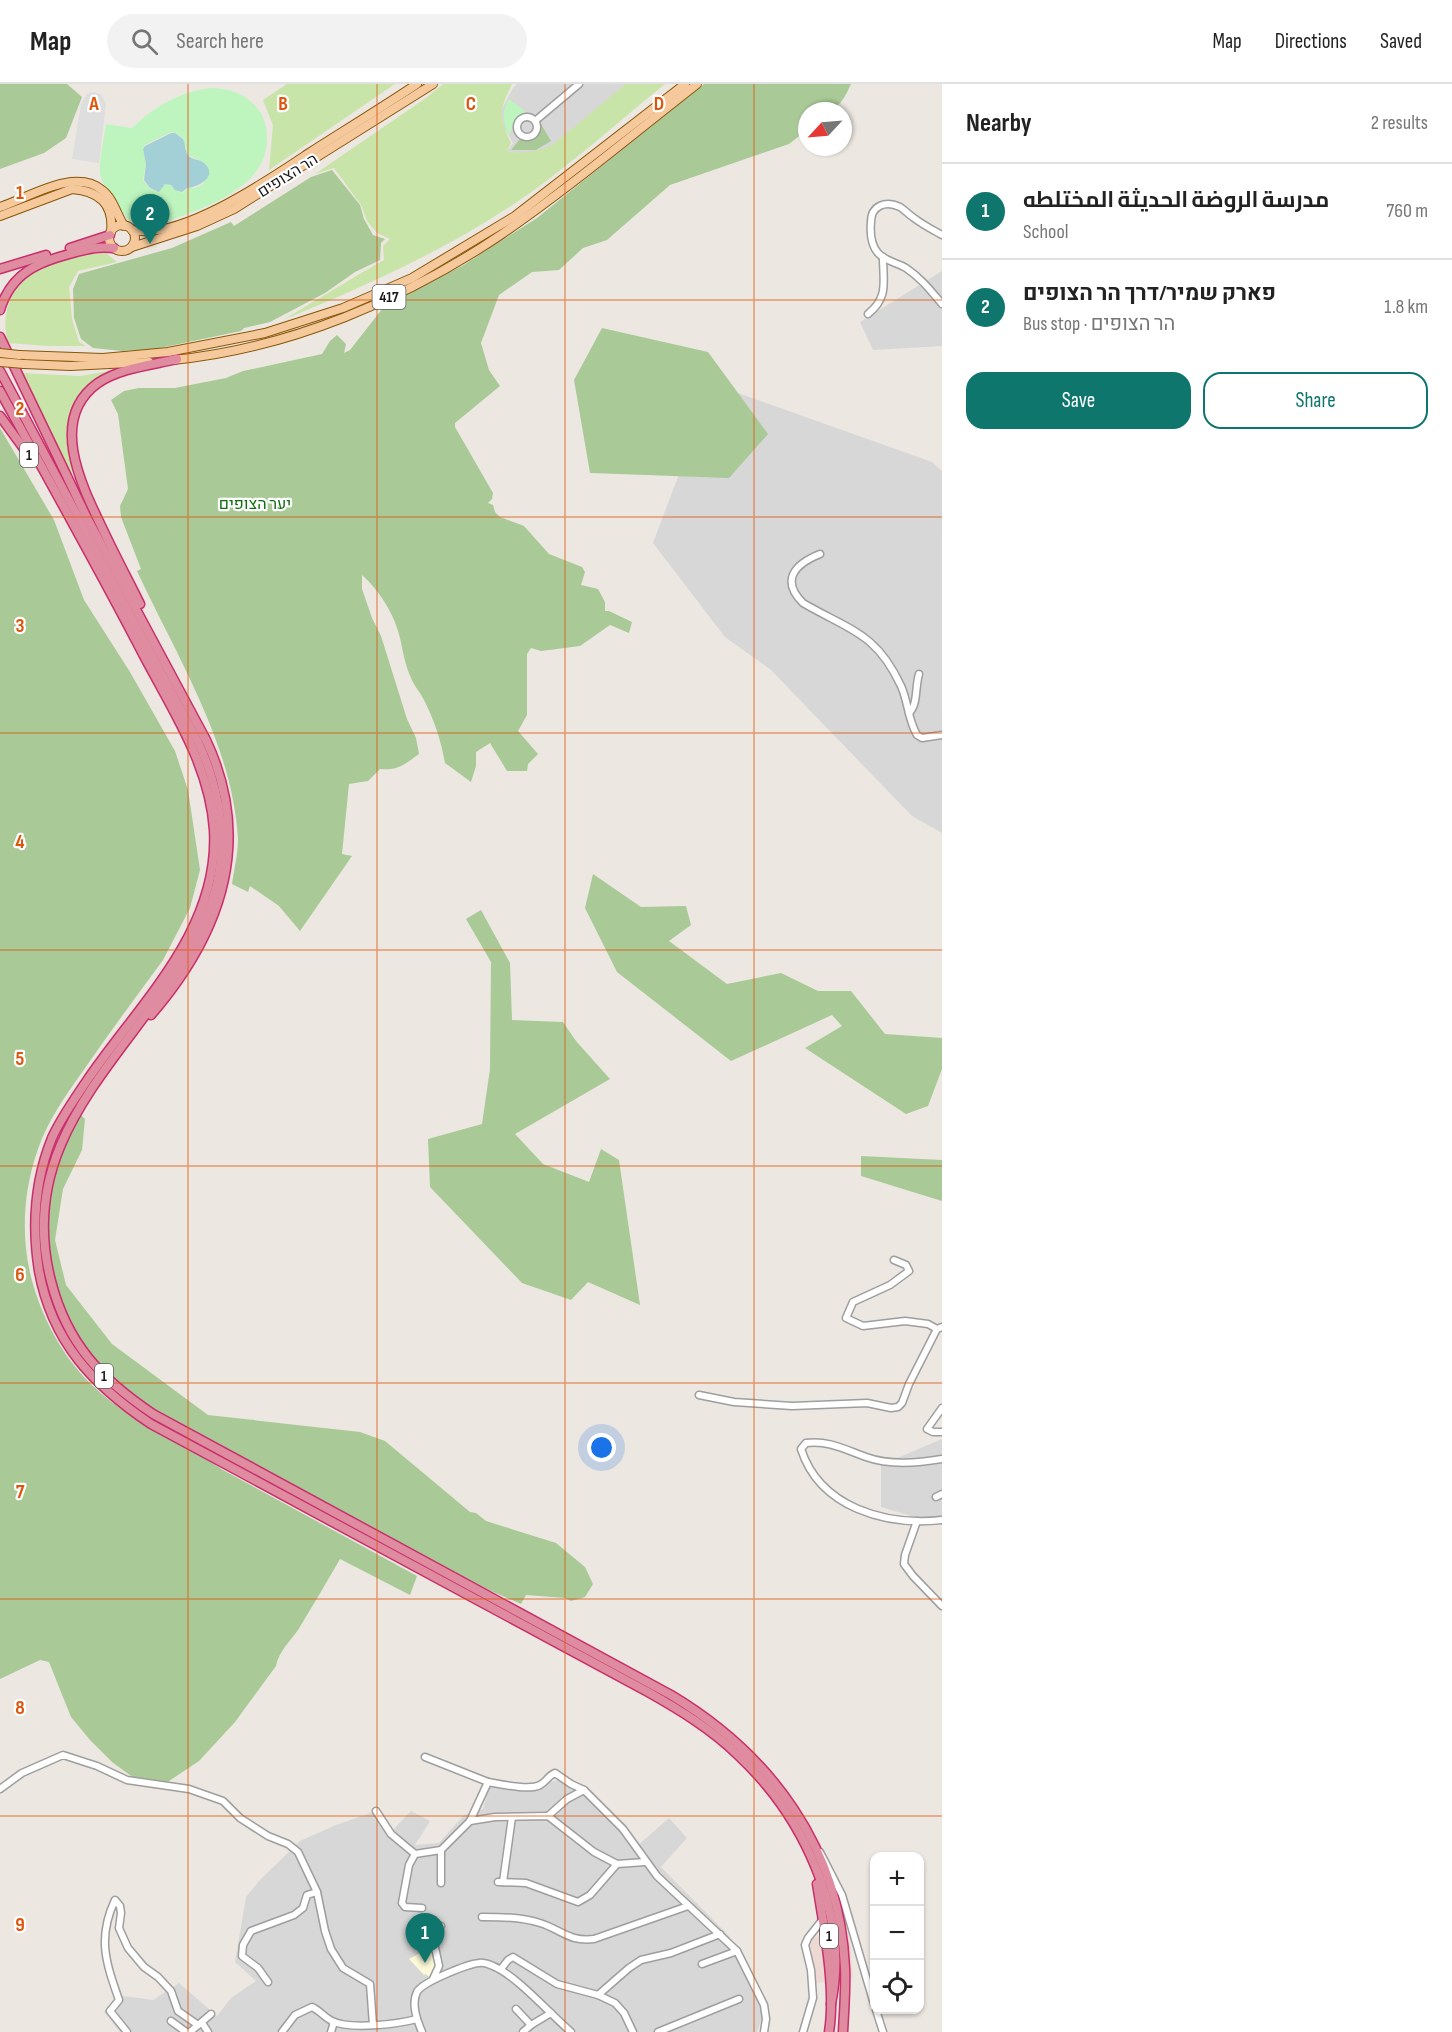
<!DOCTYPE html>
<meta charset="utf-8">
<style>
:root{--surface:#fff;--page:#f2f2f2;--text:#222;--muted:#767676;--line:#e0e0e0;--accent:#0f766e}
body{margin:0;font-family:"Sofia Sans Condensed",Cairo,Heebo,sans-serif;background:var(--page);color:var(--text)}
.controls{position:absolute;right:18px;bottom:18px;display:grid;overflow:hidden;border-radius:12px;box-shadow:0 2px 4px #0004}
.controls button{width:54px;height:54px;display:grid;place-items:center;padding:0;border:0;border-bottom:2px solid var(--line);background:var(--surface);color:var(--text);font:30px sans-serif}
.compass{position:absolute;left:798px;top:18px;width:54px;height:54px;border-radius:50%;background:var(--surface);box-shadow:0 2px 4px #0004;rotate:244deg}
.you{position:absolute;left:602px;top:1364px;width:21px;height:21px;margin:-15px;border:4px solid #fff;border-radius:50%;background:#1a73e8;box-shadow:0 0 0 9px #1a73e833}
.badge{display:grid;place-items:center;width:39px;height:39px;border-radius:50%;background:var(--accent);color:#fff;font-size:20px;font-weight:700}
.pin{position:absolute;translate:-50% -50px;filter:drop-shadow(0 2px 3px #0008)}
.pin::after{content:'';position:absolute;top:32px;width:21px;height:18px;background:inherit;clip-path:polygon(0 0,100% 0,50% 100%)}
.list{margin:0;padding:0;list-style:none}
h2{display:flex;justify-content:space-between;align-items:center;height:78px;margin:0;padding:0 24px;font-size:26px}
h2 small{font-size:20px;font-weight:400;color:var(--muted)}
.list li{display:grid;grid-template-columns:39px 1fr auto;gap:18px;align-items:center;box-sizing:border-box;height:96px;padding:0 24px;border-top:2px solid var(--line)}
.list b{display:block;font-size:22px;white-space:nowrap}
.list p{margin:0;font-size:20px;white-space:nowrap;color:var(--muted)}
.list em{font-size:20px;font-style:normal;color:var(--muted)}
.actions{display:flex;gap:12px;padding:18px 24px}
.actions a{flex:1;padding:14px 0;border:2px solid var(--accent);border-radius:18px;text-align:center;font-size:21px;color:var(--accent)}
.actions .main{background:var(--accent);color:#fff}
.icon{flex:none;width:33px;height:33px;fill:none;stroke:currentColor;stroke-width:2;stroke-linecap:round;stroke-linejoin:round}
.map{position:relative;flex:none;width:942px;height:1948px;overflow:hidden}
header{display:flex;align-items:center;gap:36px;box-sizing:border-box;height:84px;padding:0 30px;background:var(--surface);border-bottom:2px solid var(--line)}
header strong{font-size:28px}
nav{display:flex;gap:33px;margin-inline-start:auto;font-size:21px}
.search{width:420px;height:54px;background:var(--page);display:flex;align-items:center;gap:15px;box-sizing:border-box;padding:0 21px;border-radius:33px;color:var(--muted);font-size:22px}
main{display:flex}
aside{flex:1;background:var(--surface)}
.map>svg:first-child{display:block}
</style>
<header>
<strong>Map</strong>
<div class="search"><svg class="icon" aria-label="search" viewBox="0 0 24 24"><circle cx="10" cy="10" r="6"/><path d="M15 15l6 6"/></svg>Search here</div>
<nav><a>Map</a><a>Directions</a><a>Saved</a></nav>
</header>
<main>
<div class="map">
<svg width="942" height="1948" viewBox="0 0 942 1948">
<rect width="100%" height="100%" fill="#ece7e0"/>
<g fill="#d8d7d7">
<path d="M517 0H640L549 65 525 70 507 67 513 59 503 42 501 27 513 4Z"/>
<path d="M942 187V262L873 266 860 238Z"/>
<path d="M713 300 932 378 942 387V749L912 732 771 586 725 553 653 459Z"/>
<path d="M942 1355V1441L881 1423V1381Z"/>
<path d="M558 1696 586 1710 635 1764 669 1734 687 1754 661 1783 729 1852 754 1904 763 1931 757 1948H120L104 1928 113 1916 124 1912 153 1916 179 1899 217 1932 231 1914 256 1897 235 1878 246 1813 259 1797 300 1757 336 1741 376 1727 393 1746 411 1727 430 1737 415 1761 439 1759 464 1731 483 1725 490 1701 523 1705Z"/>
</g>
<path fill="#fcfad8" d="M433 1862 438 1882 429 1893 426 1890 424 1891 409 1875Z"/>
<path fill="#edd9d4" d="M838 1809 850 1858 853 1894 816 1899 809 1856 821 1851 816 1815Z"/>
<g fill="#c9e4a8">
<path d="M287 0H395L269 86 273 41 263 16Z"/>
<path d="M443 0H512C499 28 498 31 511 59L507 67C524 70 537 68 552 61L626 0H665C624 33 584 69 541 101 462 159 373 199 283 236 317 216 350 195 384 176L383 162 390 155 377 149 367 137 361 121 334 84 315 90 426 14Z"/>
<path d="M106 169 117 178 78 187 69 203 72 235 79 258 86 262H48L8 259C0 232 11 200 36 185 55 174 84 170 106 169Z"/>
<path d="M110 287C75 304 62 331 68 369 69 378 74 384 71 392L22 289 80 292Z"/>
</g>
<g fill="#a9c997">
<path d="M0 0H67L82 13 66 54 44 69 0 85Z"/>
<path d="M704 0H851C839 26 835 27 807 27V46L789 60 670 101 607 156 583 164 559 186 532 188 499 211 481 259 489 286 500 302 455 339V343L493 409 492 415 488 419 493 421 495 428 500 433 524 442 549 470 582 483 585 488 581 501 598 505 605 518V527H609L632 538 629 549 610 541 580 562 541 567 531 564 527 570V631L518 647 538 670 528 680 527 687H507L490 659 476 668V682L471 698 445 679C441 657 435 638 425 618 421 609 414 602 411 594 405 581 403 567 400 554 395 531 379 506 362 491V505L372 534 381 552 407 635 416 654 419 670C405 680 398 687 380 685L368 697 349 700 342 770 352 772 300 847 279 822 250 802 248 808 232 800C234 786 238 770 238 755 233 661 176 571 137 487L141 485 121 433 120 422 128 405 118 330 111 316 124 307 139 304H175L226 294 243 287 322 270 330 257 337 251 346 260 344 269 350 266 386 220 462 182 537 134Z"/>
<path d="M541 40 551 57 536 66H511L520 55C531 58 539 53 538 42Z"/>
<path d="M332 86 360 121 364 135 373 151 385 155 381 159 380 176 355 188 325 209 270 238 244 244 241 247 155 265 122 267 93 264 81 255 74 234 73 205 79 190 172 164 231 138 234 142 311 93Z"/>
<path d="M602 244 708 268 768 350 729 394 590 389 574 296Z"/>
<path d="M0 344 54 436 84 516 130 588 175 667 188 706 200 786 190 824 163 876C136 913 109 949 83 987 66 1011 48 1036 38 1065 22 1110 20 1161 35 1207 47 1243 66 1277 94 1303 131 1338 181 1357 223 1386L417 1492 410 1511 340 1475C326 1499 312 1523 298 1546 290 1557 278 1569 276 1582L235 1638 199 1677 160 1703 134 1694 112 1678 90 1656 71 1633 49 1578 40 1576 0 1595Z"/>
<path d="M593 790 641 823 686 822 691 841 669 857 727 900 781 889 818 907H851L885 950 942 954V985L928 1022 906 1030 805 964 842 942 832 931 731 977 617 888 585 824Z"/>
<path d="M481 826 510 879 512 936 563 938 576 957 610 995 515 1050 543 1080 589 1098 601 1065 619 1076 640 1221 588 1198 571 1216 522 1199 430 1103 428 1055 482 1040 490 985 491 878 466 835Z"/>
<path d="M80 1030 85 1035 82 1066 63 1105 55 1156 66 1201 112 1260 208 1331 360 1348 385 1357 470 1428 476 1429 486 1437 556 1459 585 1483 593 1500 585 1513 571 1517 565 1514 526 1511 521 1520 482 1503 157 1328C136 1313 113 1299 97 1279 41 1210 29 1104 80 1030Z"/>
<path d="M861 1072 942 1076V1117L861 1092Z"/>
</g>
<g fill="#bef5bf" fill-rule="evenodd">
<path d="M210 4C229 4 245 9 258 25 265 34 267 44 267 55 267 98 219 118 185 131 172 136 151 145 136 140 123 135 121 123 114 112 108 104 101 100 100 89 99 74 104 55 106 40L132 44C154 23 179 8 210 4ZM171 48 175 49 183 54 187 69 190 72 204 78 207 83 209 90 202 101 195 104H188L182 109 168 100H165L159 108 150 105 143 96 146 80 143 64 145 61Z"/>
<path d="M509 15 526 28C513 33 514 40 509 52 503 38 501 28 509 15Z"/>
</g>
<path fill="#dedede" d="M94 8 101 10 106 20 99 79 72 75 81 20 87 10Z"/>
<path fill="#a3cfd7" d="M171 49H175L183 55C186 60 184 69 190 73 194 76 200 75 204 79 219 92 199 103 187 104L182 108 175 106 171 101 165 100 159 108 150 104 144 96 146 80 143 65 145 62Z"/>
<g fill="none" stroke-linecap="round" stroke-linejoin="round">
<defs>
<g id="minor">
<circle cx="527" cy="43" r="10"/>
<path d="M535 37 579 0"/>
<path d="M942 151C933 146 923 141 914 134 909 131 905 126 900 123 885 116 871 122 871 138 870 149 871 161 878 169 885 177 898 179 906 184 921 194 931 207 942 220"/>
<path d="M868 230C889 213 883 198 883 173"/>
<path d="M820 470C795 480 780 496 803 519 849 546 876 548 901 602 908 617 908 636 917 651L922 654 942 651"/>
<path d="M909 629C918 621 915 603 919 590"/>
<path d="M894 1176 906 1181 909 1187 890 1201 853 1218 846 1234 863 1242 905 1237 928 1240 937 1245"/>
<path d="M699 1311 734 1318 792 1322 867 1319 891 1324 898 1323 902 1319 909 1300 937 1245 942 1243"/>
<path d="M942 1324 927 1345 933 1348H942"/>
<path d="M942 1375C919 1379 888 1381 866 1373 846 1366 829 1356 806 1359L801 1365C820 1424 886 1442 942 1436"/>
<path d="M936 1413 942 1410"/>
<path d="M917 1437 905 1471 904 1480 913 1492 942 1522"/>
<path d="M425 1673 488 1698"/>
<path d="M0 1705 22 1689 63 1671 97 1682 127 1696 189 1705 223 1717 240 1734 268 1752 288 1760 298 1768 317 1808 325 1847 331 1865 343 1884 370 1900 373 1941"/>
<path d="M376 1727 391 1750 415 1770 441 1766 470 1737 495 1733 548 1732 594 1768 617 1780 645 1778"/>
<path d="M548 1732 567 1715 584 1706"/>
<path d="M470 1737 488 1698C500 1700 529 1707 540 1701 546 1698 548 1692 555 1689L571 1700 584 1706 623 1745 657 1792 737 1867 764 1921 766 1935 764 1948"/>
<path d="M441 1766V1799"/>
<path d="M820 1768 842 1811 874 1920"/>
<path d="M415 1770 409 1781 402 1819 405 1823 422 1824"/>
<path d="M498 1798 526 1799 578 1818 590 1811 617 1780"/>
<path d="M503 1798 512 1733"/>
<path d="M482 1833C502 1833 521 1833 540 1839 562 1846 569 1858 594 1855L688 1822"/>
<path d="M702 1880 737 1867"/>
<path d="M501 1885 508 1876 513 1873 557 1900 598 1911 615 1919 624 1929 633 1948"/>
<path d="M433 1895 439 1882 434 1859 429 1848 431 1843 441 1842"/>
<path d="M268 1898 258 1884 242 1872 243 1861 251 1847 294 1831 303 1824 307 1811 317 1808"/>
<path d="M598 1911 629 1884 641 1876 671 1869 720 1850"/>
<path d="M516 1925 531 1941 551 1929"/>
<path d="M876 1926 883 1948"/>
<path d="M171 1937 186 1948"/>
<path d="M202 1939 208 1948"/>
<path d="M127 1948 110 1927 119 1916C106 1879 97 1854 115 1816L120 1822 121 1829 119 1844 128 1864 144 1883 158 1893 171 1907 178 1927 198 1941"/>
<path d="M190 1948 211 1930"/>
<path d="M282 1948 295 1931 312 1923C319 1926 324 1933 332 1937 350 1946 398 1940 417 1935"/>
<path d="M331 1948 334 1938"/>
<path d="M422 1948C417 1936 411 1920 417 1908 422 1898 468 1880 479 1879 484 1878 488 1880 493 1882 517 1892 549 1929 571 1948"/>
<path d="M523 1948 531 1941"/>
<path d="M658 1948 739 1915"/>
<path d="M803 1948 813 1914 811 1886 805 1861 808 1854 823 1835"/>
</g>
<g id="major">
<path d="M0 123C28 114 75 83 102 106 113 114 117 131 124 142"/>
<path d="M0 132 72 105C99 107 114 120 111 148"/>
<circle cx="122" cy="154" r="13"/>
<path d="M132 146C180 157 270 95 309 69 345 46 381 24 417 0"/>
<path d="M132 163 197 142 234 125 433 0"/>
<path d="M19 271 103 274 168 268 265 249 343 224 412 194 515 132 685 0"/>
<path d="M173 276C288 265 406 215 502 150 569 104 633 50 697 0"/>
<path d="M24 280 70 282 149 278"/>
</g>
<g id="highway">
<path d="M70 164 110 151"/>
<path d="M0 185 46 171"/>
<path d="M0 226C11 189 38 178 73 169 87 165 99 162 114 164"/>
<path d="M0 253 87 434 206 656C254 758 220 851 151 931"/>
<path d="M0 287 197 656C220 704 230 762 213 814 166 951 8 1032 51 1197 67 1260 101 1295 153 1330L671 1611C771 1671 840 1764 845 1884 846 1905 844 1927 843 1948"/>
<path d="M0 307C48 395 98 483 144 572 173 627 210 682 214 746 220 847 138 921 86 998 74 1016 61 1034 52 1054 35 1096 32 1143 39 1187 52 1258 93 1301 151 1340L648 1608C680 1626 711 1645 738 1671 803 1732 850 1829 831 1920"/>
<path d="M0 332 30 373"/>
<path d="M140 520C128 496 116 473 105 450 84 406 46 336 98 299 120 284 152 281 177 275"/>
<path d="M817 1800C824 1844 836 1904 829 1948"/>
</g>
</defs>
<use href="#minor" stroke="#9e9e9e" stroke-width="9"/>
<use href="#major" stroke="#885609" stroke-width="10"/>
<use href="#highway" stroke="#c92e6d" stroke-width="11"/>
<use href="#minor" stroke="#fff" stroke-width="6"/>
<use href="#major" stroke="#f5c99c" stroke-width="8"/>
<use href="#highway" stroke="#df8ba0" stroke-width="8"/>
<defs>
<g id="major-bridge">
<path d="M0 269 19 271"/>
<path d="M0 278 24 280"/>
</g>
</defs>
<use href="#major-bridge" stroke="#885609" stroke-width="10" stroke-linecap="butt"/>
<use href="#major-bridge" stroke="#f5c99c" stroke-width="8"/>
</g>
<path fill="none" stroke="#de560d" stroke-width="1.5" stroke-opacity="0.55" d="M188 0V1948M377 0V1948M565 0V1948M754 0V1948M0 216H942M0 433H942M0 649H942M0 866H942M0 1082H942M0 1299H942M0 1515H942M0 1732H942"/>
<g text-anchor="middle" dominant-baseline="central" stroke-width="4.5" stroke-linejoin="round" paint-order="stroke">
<g fill="#fff" stroke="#5f5f5f" stroke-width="1.5">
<rect x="372.5" y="201" width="33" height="24" rx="4.5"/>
<rect x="20" y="359" width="18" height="24" rx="4.5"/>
<rect x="95" y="1280" width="18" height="24" rx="4.5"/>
<rect x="820" y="1840" width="18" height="24" rx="4.5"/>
</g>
<g font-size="15" font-weight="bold" fill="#1a1a1a">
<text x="389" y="213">417</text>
<text x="29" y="371">1</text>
<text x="104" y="1292">1</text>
<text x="829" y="1852">1</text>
</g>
<g font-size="16" fill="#1a1a1a" stroke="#fff">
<text transform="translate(288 92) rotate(-32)">הר הצופים</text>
</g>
<g font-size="16" fill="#116f13" stroke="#fff">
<text x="255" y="420">יער הצופים</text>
</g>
</g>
<g font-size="20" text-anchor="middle" font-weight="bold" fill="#de560d" stroke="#fff" stroke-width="4.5" stroke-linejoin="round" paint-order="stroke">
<text x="94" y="26">A</text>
<text x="283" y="26">B</text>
<text x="471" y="26">C</text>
<text x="659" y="26">D</text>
<text x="20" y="115">1</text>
<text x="20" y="331">2</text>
<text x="20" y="548">3</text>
<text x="20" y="764">4</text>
<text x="20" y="981">5</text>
<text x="20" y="1197">6</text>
<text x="20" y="1414">7</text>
<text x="20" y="1630">8</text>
<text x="20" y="1847">9</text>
</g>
</svg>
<div class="controls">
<button>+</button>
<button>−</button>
<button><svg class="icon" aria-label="locate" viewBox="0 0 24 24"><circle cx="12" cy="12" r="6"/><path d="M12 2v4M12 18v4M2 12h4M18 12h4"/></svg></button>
</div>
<svg class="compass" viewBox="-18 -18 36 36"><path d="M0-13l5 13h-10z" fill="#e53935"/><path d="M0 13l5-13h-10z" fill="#767676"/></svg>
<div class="you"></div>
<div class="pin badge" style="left:425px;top:1879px">1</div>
<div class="pin badge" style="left:150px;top:160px">2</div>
</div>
<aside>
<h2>Nearby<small>2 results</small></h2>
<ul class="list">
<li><span class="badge">1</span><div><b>مدرسة الروضة الحديثة المختلطه</b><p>School</p></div><em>760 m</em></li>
<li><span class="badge">2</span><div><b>פארק שמיר/דרך הר הצופים</b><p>Bus stop · הר הצופים</p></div><em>1.8 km</em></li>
</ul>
<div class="actions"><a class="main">Save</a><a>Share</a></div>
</aside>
</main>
